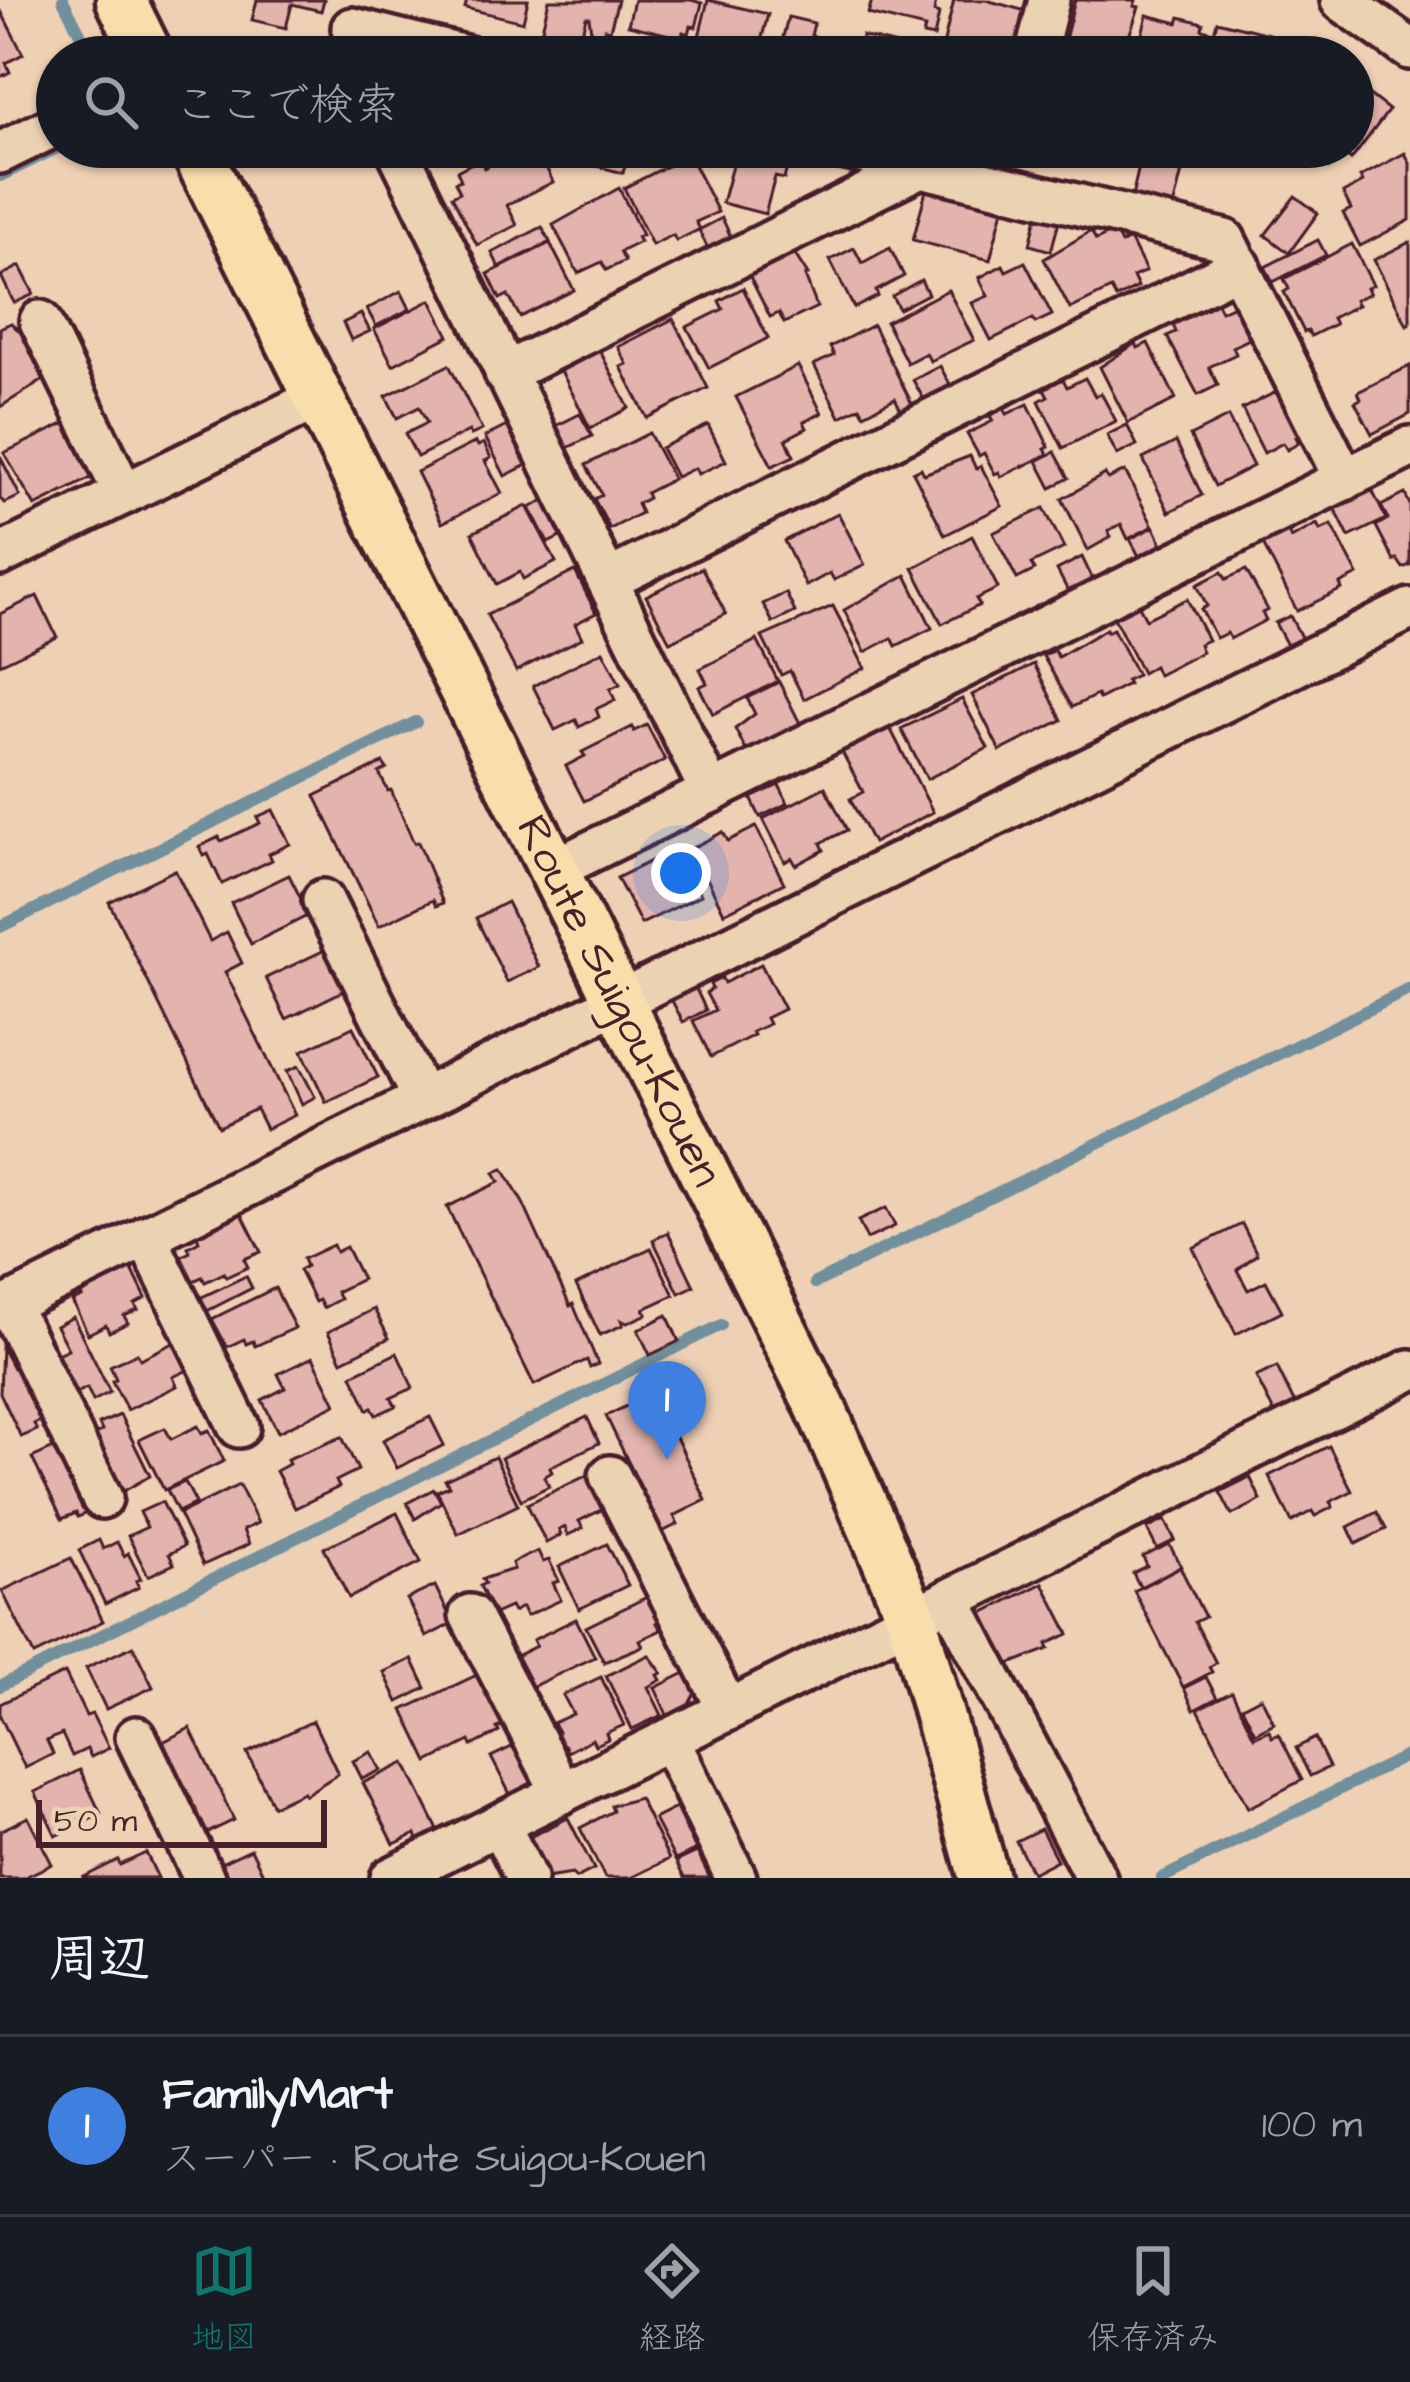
<!DOCTYPE html>
<html lang="ja">
<meta charset="utf-8">
<style>
:root{--surface:#171b24;--page:#242831;--text:#f1f3f6;--muted:#9ea1a6;--line:#363941;--accent:#0f766e}
body{margin:0;font-family:"Architects Daughter","Klee One",sans-serif;background:var(--page);color:var(--text)}
.scale{position:absolute;left:36px;bottom:30px;width:291px;box-sizing:border-box;padding-left:12px;border:6px solid #4a1f2b;border-top:0;font-size:33px;line-height:42px;white-space:nowrap;color:#4a1f2b;-webkit-text-stroke:9px #ebd2b3;paint-order:stroke}
.you{position:absolute;left:681px;top:873px;width:42px;height:42px;margin:-30px;border:9px solid #fff;border-radius:50%;background:#1a73e8;box-shadow:0 0 0 18px #1a73e833}
.badge{display:grid;place-items:center;width:78px;height:78px;border-radius:50%;background:var(--accent);color:#fff;font-size:39px;font-weight:700}
.pin{position:absolute;translate:-50% -99px;filter:drop-shadow(0 3px 6px #0008)}
.pin::after{content:'';position:absolute;top:63px;width:42px;height:36px;background:inherit;clip-path:polygon(0 0,100% 0,50% 100%)}
.list{margin:0;padding:0;list-style:none}
h2{display:flex;justify-content:space-between;align-items:center;height:156px;margin:0;padding:0 48px;font-size:51px}
h2 small{font-size:39px;font-weight:400;color:var(--muted)}
.list li{display:grid;grid-template-columns:78px 1fr auto;gap:36px;align-items:center;box-sizing:border-box;height:180px;padding:0 48px;border-top:3px solid var(--line)}
.list b{display:block;font-size:45px;white-space:nowrap}
.list p{margin:0;font-size:39px;white-space:nowrap;color:var(--muted)}
.list em{font-size:39px;font-style:normal;color:var(--muted)}
.icon{flex:none;width:66px;height:66px;fill:none;stroke:currentColor;stroke-width:2;stroke-linecap:round;stroke-linejoin:round}
.map{position:relative;flex:none;width:1410px;height:1878px;overflow:hidden}
.search{position:absolute;background:var(--surface);box-shadow:0 3px 9px #0004;left:36px;right:36px;top:36px;height:132px;display:flex;align-items:center;gap:30px;box-sizing:border-box;padding:0 42px;border-radius:66px;color:var(--muted);font-size:45px}
.sheet{height:336px;background:var(--surface)}
nav{display:flex;justify-content:space-around;align-items:center;box-sizing:border-box;height:168px;border-top:3px solid var(--line);background:var(--surface);font-size:33px;color:var(--muted)}
nav a{display:grid;justify-items:center;gap:6px}
nav .on{color:var(--accent)}
.map>svg:first-child{display:block}
</style>
<div class="map">
<svg width="1410" height="1878" viewBox="0 0 1410 1878">
<rect width="100%" height="100%" fill="#eed0b5"/>
<filter id="ink" filterUnits="userSpaceOnUse"><feTurbulence type="fractalNoise" baseFrequency=".00833" numOctaves="2"/><feDisplacementMap in="SourceGraphic" scale="24" xChannelSelector="R" yChannelSelector="G"/><feConvolveMatrix kernelMatrix="1 2 1 2 8 2 1 2 1" color-interpolation-filters="sRGB"/></filter>
<g filter="url(#ink)">
<g fill="none" stroke-linecap="round" stroke-linejoin="round">
<g stroke="#718f9c" stroke-width="12">
<path d="M63 0 92 57"/>
<path d="M0 176 59 147"/>
<path d="M0 927 416 722"/>
<path d="M815 1283 1410 989"/>
<path d="M0 1686 721 1325"/>
<path d="M1162 1878 1410 1754"/>
</g>
</g>
<g fill="#e3b4ad" stroke="#4a1f2b" stroke-width="3">
<path d="M257 0H324L321 11 292 4 286 28 252 20Z"/>
<path d="M467 0H528L523 22 465 8Z"/>
<path d="M549 0H618L610 30 605 29 604 35 591 32 589 17H586L576 55 538 46Z"/>
<path d="M634 0H691L702 3 696 27 691 26 689 34 683 32 682 38 628 25Z"/>
<path d="M708 0 768 14 757 57H694Z"/>
<path d="M872 0H936L934 12 939 14 934 37 923 35 925 28 868 14Z"/>
<path d="M954 0H986L1026 11 1014 57H987L943 46Z"/>
<path d="M1075 0H1136L1134 6 1139 7 1122 57 1061 56Z"/>
<path d="M0 9 23 54 6 63 10 72 0 77Z"/>
<path d="M1147 15 1178 23 1180 17 1203 23 1202 29 1210 31 1206 46 1198 43 1194 57H1136Z"/>
<path d="M788 17 814 23 811 36 845 44 842 57H778Z"/>
<path d="M1217 21 1269 34 1264 57H1208Z"/>
<path d="M862 36 928 53 927 57H862L864 50 859 48Z"/>
<path d="M624 37 660 46 657 57H619Z"/>
<path d="M1354 83 1389 110 1351 160 1341 152 1329 168 1304 149 1353 147Z"/>
<path d="M525 147 530 157 539 152 553 182 507 205 517 225 477 245 452 196 460 192 455 182 461 180 457 171 480 159 484 168Z"/>
<path d="M559 147H666L664 156 630 148 623 173 557 156Z"/>
<path d="M737 147H767L791 153 784 179 775 177 765 214 722 203Z"/>
<path d="M1112 147H1188L1173 208 1132 197 1140 162 1110 155Z"/>
<path d="M1405 153 1410 163V220L1360 246 1343 213 1351 209 1343 193 1363 182 1360 177Z"/>
<path d="M689 155 718 212 696 222 700 229 676 241 673 235 652 245 624 188Z"/>
<path d="M619 188 642 235 637 237 640 242 620 252 625 261 606 270 602 262 578 273 553 225Z"/>
<path d="M926 190 1003 209 990 260 913 240Z"/>
<path d="M1295 196 1318 213 1289 253 1265 235Z"/>
<path d="M1038 212 1060 218 1051 251 1030 245Z"/>
<path d="M722 218 732 239 709 251 699 230Z"/>
<path d="M542 227 550 242 499 267 492 253Z"/>
<path d="M1091 231 1096 240 1115 231 1121 244 1130 239 1146 271 1133 277 1138 287 1116 298 1111 289 1070 309 1044 259Z"/>
<path d="M1318 240 1326 255 1273 282 1265 267Z"/>
<path d="M1410 242V323L1407 325 1374 260Z"/>
<path d="M550 243 574 290 520 317 508 295 500 299 488 274Z"/>
<path d="M1352 244 1373 285 1367 288 1370 293 1355 300 1358 305 1332 318 1335 324 1311 336 1308 331 1304 332 1284 292 1289 289 1284 279Z"/>
<path d="M854 248 862 263 890 248 904 276 876 291 878 296 854 308 830 260Z"/>
<path d="M794 253 808 275 805 276 817 307 784 323 779 313 770 317 749 275Z"/>
<path d="M1025 262 1052 315 1035 323 1033 319 991 340 972 303 988 296 979 278 1003 265 1006 271Z"/>
<path d="M20 266 34 294 14 303 1 276Z"/>
<path d="M921 280 928 294 899 309 892 296Z"/>
<path d="M743 288 768 338 709 368 687 327 723 309 719 301Z"/>
<path d="M948 290 974 340 930 361 926 353 907 363 886 322Z"/>
<path d="M401 291 410 309 376 326 367 309Z"/>
<path d="M431 300 449 336 393 365 374 329Z"/>
<path d="M1217 303 1221 311 1234 305 1251 338 1233 347 1236 354 1209 367 1218 385 1198 395 1167 336 1176 332 1173 325Z"/>
<path d="M361 314 370 331 351 340 343 323Z"/>
<path d="M673 319 708 388 647 418 621 367 627 364 618 347Z"/>
<path d="M11 323 29 341 47 378 0 407V328Z"/>
<path d="M873 325 914 408 903 414 895 398 864 414 860 407 840 417 814 365 834 355 830 347Z"/>
<path d="M1136 343 1138 348 1148 343 1176 399 1128 423 1100 367Z"/>
<path d="M600 351 629 408 590 428 561 371Z"/>
<path d="M449 365 482 430 471 435 469 431 417 457 405 434 427 423 419 407 397 418 386 396Z"/>
<path d="M798 366 822 413 804 422 807 428 786 439 794 456 772 466 736 397Z"/>
<path d="M940 366 954 392 927 405 913 380Z"/>
<path d="M1410 366V414L1372 434 1355 402 1361 399 1358 392Z"/>
<path d="M1085 378 1095 396 1101 393 1116 421 1063 448 1039 401 1048 396 1044 389 1063 379 1067 387Z"/>
<path d="M1282 389 1305 432 1296 437 1299 443 1287 450 1283 443 1264 453 1242 409Z"/>
<path d="M1028 404 1049 447 1045 449 1048 454 1001 477 999 472 995 474 984 453 979 456 967 434 993 421 990 416 1004 408 1007 414Z"/>
<path d="M580 414 592 436 563 450 552 428Z"/>
<path d="M1228 417 1253 466 1215 486 1190 436Z"/>
<path d="M68 422 95 476 35 506 4 453Z"/>
<path d="M513 423 532 462 505 476 485 437Z"/>
<path d="M708 425 726 461 698 474 695 468 676 477 661 448Z"/>
<path d="M1127 425 1137 445 1117 455 1107 435Z"/>
<path d="M649 433 673 479 646 493 648 498 637 504 641 513 610 529 594 499 602 495 586 465Z"/>
<path d="M476 442 478 446 484 443 491 458 485 461 502 493 442 523 417 472Z"/>
<path d="M1176 442 1202 495 1169 512 1143 459Z"/>
<path d="M1055 452 1069 478 1051 488 1037 461Z"/>
<path d="M0 456 20 496 5 503 0 499Z"/>
<path d="M970 456 976 469 981 466 1002 506 945 535 913 472 921 468 924 474Z"/>
<path d="M1125 471 1153 526 1128 539 1121 524 1108 531 1111 537 1088 550 1062 499 1105 474 1108 479Z"/>
<path d="M1371 488 1386 519 1349 537 1334 507Z"/>
<path d="M1405 494 1410 505V565L1403 568 1397 559 1394 561 1376 526 1388 519 1381 506Z"/>
<path d="M546 499 564 535 548 543 530 508Z"/>
<path d="M527 506 556 562 523 579 520 572 497 584 472 533Z"/>
<path d="M1044 508 1064 548 1031 564 1035 570 1017 579 993 533Z"/>
<path d="M838 513 865 565 834 580 830 573 806 586 784 541Z"/>
<path d="M1317 524 1320 530 1332 525 1358 575 1340 584 1342 589 1297 611 1263 544 1288 532 1291 538Z"/>
<path d="M1154 527 1162 544 1139 556 1130 539Z"/>
<path d="M972 536 998 588 976 599 980 605 942 624 913 568Z"/>
<path d="M1082 557 1093 580 1069 593 1057 570Z"/>
<path d="M702 568 726 614 670 642 646 596Z"/>
<path d="M1246 570 1268 610 1262 613 1266 620 1230 639 1227 633 1216 638 1201 609 1207 606 1197 585 1222 572 1226 579Z"/>
<path d="M575 571 596 613 575 624 582 638 516 671 487 615Z"/>
<path d="M906 575 932 628 896 646 892 638 865 652 844 610Z"/>
<path d="M786 593 795 612 773 623 763 604Z"/>
<path d="M37 596 57 637 0 664V614Z"/>
<path d="M1187 599 1208 640 1199 644 1202 652 1158 675 1154 666 1142 673 1114 618 1139 606 1146 619Z"/>
<path d="M833 606 865 668 804 699 790 671 781 675 762 637Z"/>
<path d="M1290 616 1303 641 1289 649 1275 623Z"/>
<path d="M1106 629 1107 632 1113 629 1137 675 1126 680 1128 684 1099 699 1097 695 1072 707 1043 656 1054 650 1058 657Z"/>
<path d="M757 640 778 681 713 714 699 687 707 683 700 669Z"/>
<path d="M603 651 620 684 610 689 615 700 596 709 599 717 579 727 576 720 555 730 533 686Z"/>
<path d="M1034 664 1062 720 1000 751 972 695Z"/>
<path d="M779 682 801 725 747 752 735 729 755 714 747 698Z"/>
<path d="M962 699 988 748 927 779 901 729Z"/>
<path d="M647 725 665 760 584 801 566 766 585 756 582 752 632 727 634 731Z"/>
<path d="M890 728 933 812 873 843 850 799 863 792 842 752Z"/>
<path d="M383 763 387 769 379 773 388 791 391 790 414 843 418 842 443 903 436 906 433 900 379 926 315 796Z"/>
<path d="M779 785 788 803 760 817 751 798Z"/>
<path d="M825 787 847 830 821 843 824 850 796 865 792 858 785 862 763 819Z"/>
<path d="M273 810 290 844 269 854 272 860 222 884 208 854 204 856 199 847 219 837 221 841 260 823 257 817Z"/>
<path d="M756 827 784 883 724 913 692 848 723 832 728 841Z"/>
<path d="M677 848 701 895 641 924 617 878Z"/>
<path d="M175 870 210 941 227 932 242 963 225 972 295 1115 266 1129 256 1109 219 1127 109 902Z"/>
<path d="M289 875 309 915 251 944 231 903Z"/>
<path d="M507 902 539 967 507 982 476 918Z"/>
<path d="M325 950 345 990 286 1019 266 978Z"/>
<path d="M761 964 784 1009 766 1018 769 1024 752 1032 754 1035 711 1057 693 1021 715 1010 706 993 712 989 710 984 722 978 724 983Z"/>
<path d="M694 985 706 1010 683 1022 670 997Z"/>
<path d="M353 1027 378 1077 326 1102 302 1051Z"/>
<path d="M299 1066 315 1097 302 1104 287 1071Z"/>
<path d="M503 1169 523 1203 570 1306 573 1304 598 1364 590 1368 587 1360 534 1385 447 1207 499 1182 494 1173Z"/>
<path d="M886 1208 895 1226 867 1239 858 1221Z"/>
<path d="M241 1212 261 1252 244 1259 248 1267 226 1277 224 1273 205 1282 202 1277 193 1281 181 1257 190 1252 188 1247 199 1241 196 1234Z"/>
<path d="M1242 1224 1257 1254 1237 1270 1248 1290 1266 1281 1282 1311 1236 1334 1193 1248Z"/>
<path d="M668 1232 694 1286 679 1293 653 1240Z"/>
<path d="M333 1245 336 1252 346 1247 362 1279 336 1292 340 1299 323 1308 319 1300 315 1302 299 1270 306 1266 303 1259Z"/>
<path d="M651 1248 674 1295 644 1309 647 1314 627 1323 621 1320 623 1325 600 1335 576 1285Z"/>
<path d="M130 1265 146 1298 135 1304 138 1310 124 1316 128 1323 109 1332 106 1325 88 1334 72 1301 82 1297 79 1290Z"/>
<path d="M246 1276 252 1288 205 1312 198 1299Z"/>
<path d="M275 1288 295 1328 255 1346 253 1341 246 1344 244 1339 227 1347 212 1319Z"/>
<path d="M374 1309 389 1338 342 1361 328 1332Z"/>
<path d="M667 1315 679 1341 650 1355 638 1330Z"/>
<path d="M73 1317 110 1392 93 1401 87 1388 74 1394 55 1355 68 1349 56 1326Z"/>
<path d="M176 1342 190 1369 173 1377 177 1386 127 1410 112 1381 116 1379 110 1366 137 1353 140 1359Z"/>
<path d="M2 1347 13 1368 20 1365 46 1418 34 1424 37 1430 21 1437 0 1393Z"/>
<path d="M397 1353 413 1388 391 1398 396 1406 376 1415 372 1407 368 1410 352 1375Z"/>
<path d="M313 1357 336 1404 278 1432 262 1400 285 1388 278 1374Z"/>
<path d="M1277 1367 1295 1404 1275 1414 1256 1377Z"/>
<path d="M643 1392 646 1397 655 1393 706 1500 674 1516 678 1524 662 1532 606 1416 637 1401 634 1396Z"/>
<path d="M120 1415 150 1476 122 1492 94 1435 102 1431 99 1424Z"/>
<path d="M430 1417 444 1445 397 1468 383 1440Z"/>
<path d="M587 1417 599 1443 550 1467 552 1472 544 1477 549 1486 521 1500 501 1458Z"/>
<path d="M198 1426 202 1433 209 1430 224 1461 164 1490 139 1440 165 1428 171 1439Z"/>
<path d="M342 1437 358 1470 336 1481 339 1487 295 1508 276 1471 289 1464 287 1459Z"/>
<path d="M58 1446 91 1511 78 1517 76 1513 62 1519 32 1458Z"/>
<path d="M1329 1446 1352 1491 1330 1502 1333 1507 1315 1516 1312 1511 1292 1522 1269 1476Z"/>
<path d="M495 1457 518 1505 458 1534 437 1491 449 1486 445 1480Z"/>
<path d="M586 1476 603 1509 579 1521 583 1528 568 1535 565 1527 559 1530 561 1535 546 1543 527 1504Z"/>
<path d="M1250 1477 1261 1500 1232 1515 1220 1492Z"/>
<path d="M185 1482 196 1503 178 1512 167 1490Z"/>
<path d="M239 1485 258 1523 243 1530 249 1544 203 1565 179 1514Z"/>
<path d="M434 1489 441 1502 415 1519 407 1503Z"/>
<path d="M162 1502 184 1546 169 1554 174 1564 148 1576 128 1536 147 1527 140 1512Z"/>
<path d="M1377 1512 1386 1529 1356 1544 1348 1527Z"/>
<path d="M397 1513 421 1562 349 1598 324 1548Z"/>
<path d="M1165 1520 1175 1540 1157 1549 1147 1529Z"/>
<path d="M99 1540 103 1549 117 1542 124 1556 128 1553 141 1579 136 1581 139 1587 105 1604 79 1550Z"/>
<path d="M607 1544 628 1585 579 1609 559 1567Z"/>
<path d="M1169 1544 1181 1566 1140 1587 1133 1573 1147 1566 1143 1557Z"/>
<path d="M538 1551 543 1562 549 1560 559 1581 553 1583 561 1600 526 1616 522 1607 513 1612 510 1607 494 1614 480 1586 485 1583 482 1579 514 1569 512 1563Z"/>
<path d="M71 1558 103 1621 34 1655 2 1591Z"/>
<path d="M1180 1567 1205 1617 1195 1622 1216 1663 1209 1667 1212 1672 1183 1687 1134 1591Z"/>
<path d="M1043 1583 1069 1634 1047 1644 1049 1649 1007 1665 981 1614Z"/>
<path d="M435 1586 453 1623 426 1637 407 1599Z"/>
<path d="M649 1596 661 1621 657 1623 661 1630 640 1640 643 1646 604 1662 586 1627Z"/>
<path d="M576 1619 595 1657 529 1688 514 1657 536 1646 533 1640Z"/>
<path d="M133 1646 153 1687 106 1709 86 1668Z"/>
<path d="M649 1655 662 1673 658 1675 661 1680 648 1687 662 1715 632 1729 606 1676Z"/>
<path d="M412 1659 426 1688 398 1702 384 1672Z"/>
<path d="M687 1672 696 1691 687 1708 668 1717 655 1688Z"/>
<path d="M65 1673 86 1716 92 1714 109 1748 91 1757 87 1749 72 1756 62 1734 47 1741 53 1754 25 1768 0 1716V1704Z"/>
<path d="M479 1674 504 1725 497 1728 499 1732 472 1746 470 1741 428 1762 403 1710Z"/>
<path d="M601 1677 624 1725 606 1733 608 1739 595 1745 592 1739 567 1752 565 1746 559 1748 553 1735 558 1732 553 1723 573 1714 563 1695Z"/>
<path d="M1206 1677 1217 1698 1194 1710 1184 1688Z"/>
<path d="M1232 1692 1254 1737 1269 1730 1272 1737 1279 1734 1302 1780 1248 1808 1198 1709Z"/>
<path d="M1261 1697 1274 1723 1255 1733 1242 1707Z"/>
<path d="M313 1721 338 1774 305 1795 303 1792 273 1806 247 1753Z"/>
<path d="M190 1728 234 1820 205 1834 161 1743Z"/>
<path d="M1315 1738 1329 1767 1310 1776 1296 1748Z"/>
<path d="M518 1744 537 1783 511 1796 491 1757Z"/>
<path d="M371 1752 381 1770 362 1779 353 1761Z"/>
<path d="M405 1763 439 1832 419 1842 416 1834 394 1844 363 1783Z"/>
<path d="M80 1770 101 1814 56 1836 35 1792Z"/>
<path d="M639 1798 669 1859 630 1878H605L580 1828 613 1811 611 1806Z"/>
<path d="M676 1808 696 1850 675 1860 654 1819Z"/>
<path d="M28 1817 52 1864 23 1878H0V1831Z"/>
<path d="M568 1818 594 1869 576 1878 572 1874 546 1878 526 1839Z"/>
<path d="M1041 1829 1057 1860 1032 1873 1016 1841Z"/>
<path d="M251 1849 265 1878H229L221 1863Z"/>
<path d="M697 1852 710 1878H684L676 1862Z"/>
<path d="M146 1853 158 1878H82L118 1860 120 1865Z"/>
</g>
<g fill="none" stroke-linecap="round" stroke-linejoin="round">
<defs>
<g id="minor">
<path d="M1341 0 1410 49"/>
<path d="M352 28 469 57"/>
<path d="M1035 57 1049 0"/>
<path d="M396 147 711 793"/>
<path d="M838 147 1225 240 1345 480"/>
<path d="M0 153 57 125"/>
<path d="M40 321 124 494"/>
<path d="M505 373 920 167"/>
<path d="M0 555 318 398"/>
<path d="M608 580 1240 266"/>
<path d="M553 870 1410 447"/>
<path d="M323 900 422 1098"/>
<path d="M146 1236 239 1427"/>
<path d="M9 1305 102 1498"/>
<path d="M0 1309 1410 609"/>
<path d="M610 1476 728 1710"/>
<path d="M950 1599 1096 1878"/>
<path d="M470 1615 562 1793"/>
<path d="M136 1737 204 1878"/>
<path d="M669 1739 736 1878"/>
<path d="M499 1824 526 1878"/>
<path d="M391 1878 1410 1370"/>
</g>
<g id="major">
<path d="M121 0 149 57"/>
<path id="s1" d="M194 147 820 1406 912 1618 984 1878"/>
</g>
</defs>
<use href="#minor" stroke="#4a1f2b" stroke-width="48"/>
<use href="#major" stroke="#4a1f2b" stroke-width="57"/>
<use href="#minor" stroke="#ebd2b3" stroke-width="39"/>
<use href="#major" stroke="#f8deab" stroke-width="48"/>
</g>
</g>
<g text-anchor="middle" dominant-baseline="central" stroke-width="9" stroke-linejoin="round" paint-order="stroke">
<g font-size="45" fill="#4a1f2b" stroke="#ebd2b3">
<text stroke="none"><textPath href="#s1" startOffset="954">Route Suigou-Kouen</textPath></text>
</g>
</g>
</svg>
<div class="scale">50 m</div>
<div class="you"></div>
<div class="pin badge" style="left:667px;top:1460px;background:#3f7fe0">1</div>
<div class="search"><svg class="icon" aria-label="search" viewBox="0 0 24 24"><circle cx="10" cy="10" r="6"/><path d="M15 15l6 6"/></svg>ここで検索</div>
</div>
<section class="sheet">
<h2>周辺<small></small></h2>
<ul class="list">
<li><span class="badge" style="background:#3f7fe0">1</span><div><b>FamilyMart</b><p>スーパー · Route Suigou-Kouen</p></div><em>100 m</em></li>
</ul>
</section>
<nav>
<a class="on"><svg class="icon" aria-label="map" viewBox="0 0 24 24"><path d="M3 6l6-2 6 2 6-2v14l-6 2-6-2-6 2zM9 4v14M15 6v14"/></svg>地図</a>
<a><svg class="icon" aria-label="directions" viewBox="0 0 24 24"><path d="M12 3l9 9-9 9-9-9zM9 14v-3h6M13 9l2 2-2 2"/></svg>経路</a>
<a><svg class="icon" aria-label="saved" viewBox="0 0 24 24"><path d="M7 4h10v16l-5-4-5 4z"/></svg>保存済み</a>
</nav>
